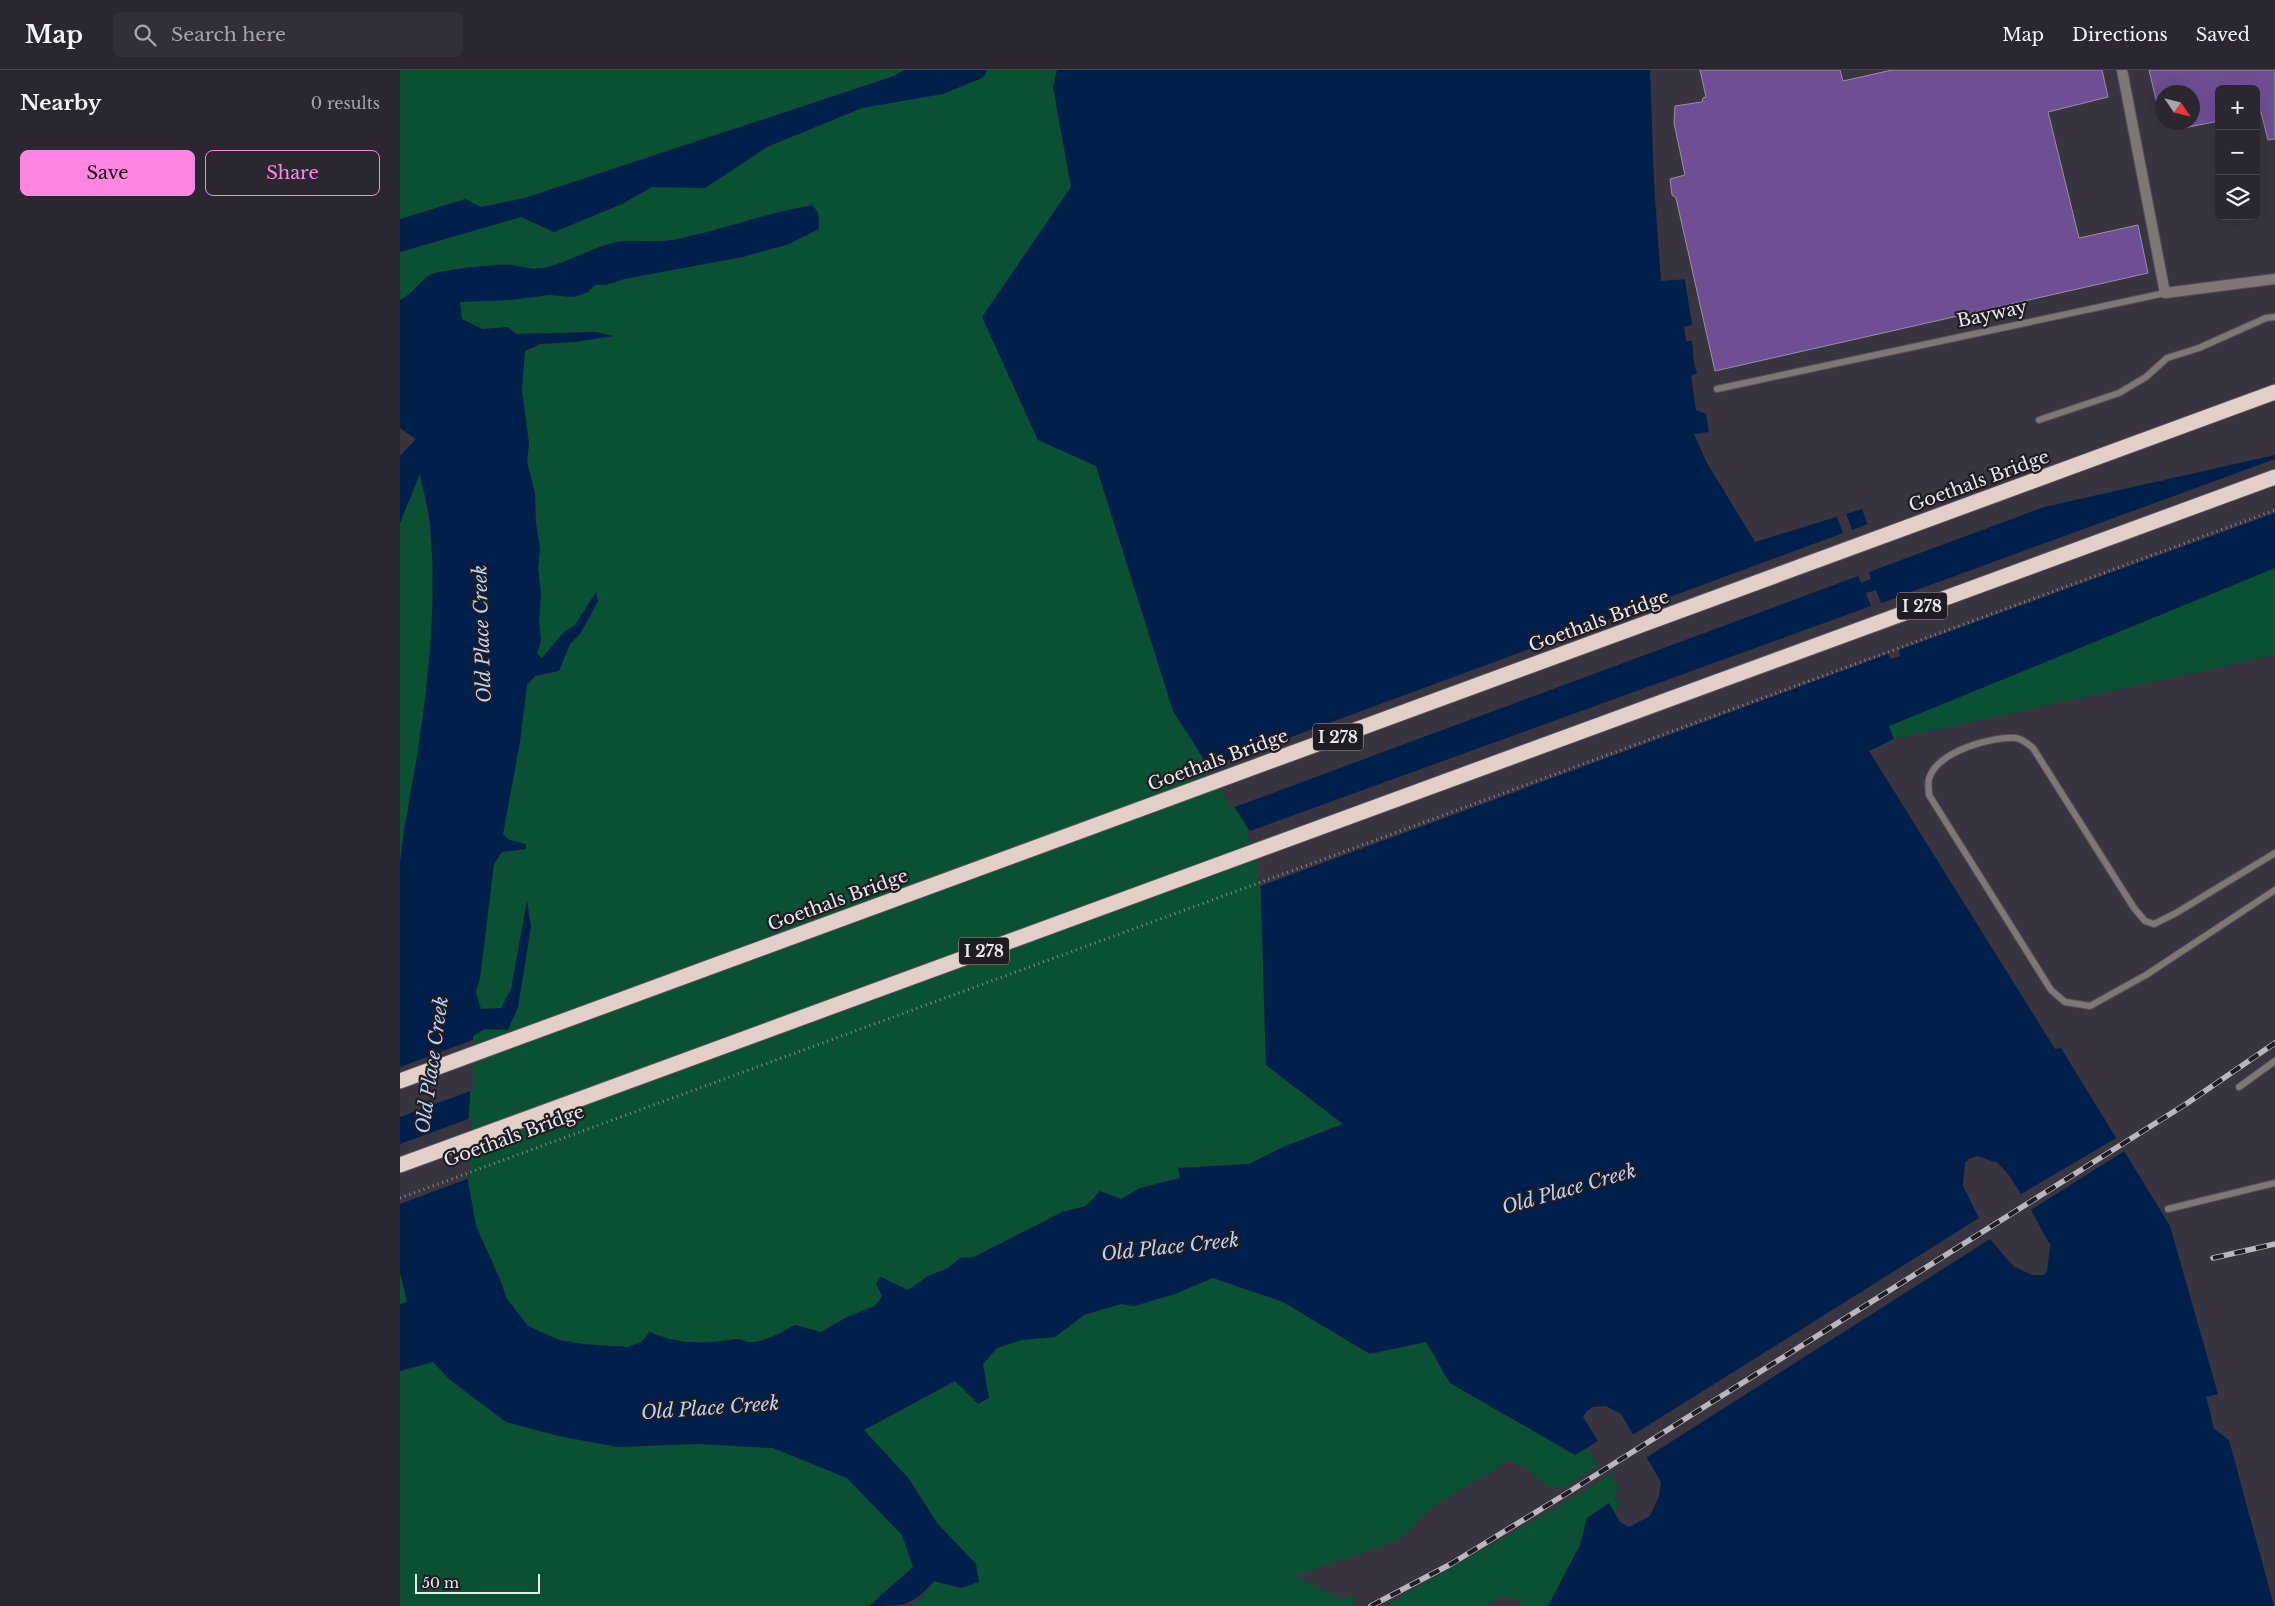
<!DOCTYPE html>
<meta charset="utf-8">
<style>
:root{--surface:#2a2730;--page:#322f38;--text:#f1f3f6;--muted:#a5a5ab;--line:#46444c;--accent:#fe86e1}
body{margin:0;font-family:"Libre Baskerville",serif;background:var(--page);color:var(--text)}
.controls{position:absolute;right:15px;top:15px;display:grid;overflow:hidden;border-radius:8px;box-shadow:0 5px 20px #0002}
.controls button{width:45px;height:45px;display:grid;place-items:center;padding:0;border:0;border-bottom:1px solid var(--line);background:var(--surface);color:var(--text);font:25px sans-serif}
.compass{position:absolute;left:1755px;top:15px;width:45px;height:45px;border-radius:50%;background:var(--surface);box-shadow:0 5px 20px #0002;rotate:125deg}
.scale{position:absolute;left:15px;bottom:12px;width:125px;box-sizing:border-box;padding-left:5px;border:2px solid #eae8ef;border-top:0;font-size:14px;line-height:18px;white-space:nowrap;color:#eae8ef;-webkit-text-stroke:4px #1f1c22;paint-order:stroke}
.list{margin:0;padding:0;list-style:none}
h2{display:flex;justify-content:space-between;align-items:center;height:65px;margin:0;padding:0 20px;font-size:21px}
h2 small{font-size:16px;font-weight:400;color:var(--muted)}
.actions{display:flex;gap:10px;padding:15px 20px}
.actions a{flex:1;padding:11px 0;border:1px solid var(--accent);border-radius:8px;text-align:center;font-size:18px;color:var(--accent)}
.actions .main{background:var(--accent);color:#111}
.icon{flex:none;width:28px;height:28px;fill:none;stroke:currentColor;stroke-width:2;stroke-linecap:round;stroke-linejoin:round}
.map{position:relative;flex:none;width:1875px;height:1536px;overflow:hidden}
header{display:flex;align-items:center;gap:30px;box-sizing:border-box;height:70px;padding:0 25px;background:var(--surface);border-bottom:1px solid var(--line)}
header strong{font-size:24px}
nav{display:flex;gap:28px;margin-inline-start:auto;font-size:18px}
.search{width:350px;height:45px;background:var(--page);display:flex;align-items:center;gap:12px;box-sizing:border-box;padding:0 18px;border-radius:8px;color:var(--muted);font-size:19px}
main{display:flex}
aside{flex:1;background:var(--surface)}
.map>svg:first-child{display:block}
</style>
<header>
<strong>Map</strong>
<div class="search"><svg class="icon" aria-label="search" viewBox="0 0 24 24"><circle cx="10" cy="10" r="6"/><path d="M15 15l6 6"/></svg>Search here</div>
<nav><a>Map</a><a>Directions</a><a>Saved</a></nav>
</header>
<main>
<aside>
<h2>Nearby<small>0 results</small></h2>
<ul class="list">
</ul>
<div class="actions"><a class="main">Save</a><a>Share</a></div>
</aside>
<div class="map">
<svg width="1875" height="1536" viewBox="0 0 1875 1536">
<rect width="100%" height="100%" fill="#383440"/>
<g fill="#0a5032">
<path d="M0 0H505L491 7 125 128 81 137 65 129 0 149Z"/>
<path d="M587 0H657L653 17 671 117 582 247 638 370 696 396 773 641 851 763 860 796 866 995 944 1055 883 1077 849 1094 778 1098 781 1108 740 1118 721 1129 700 1121 686 1136 662 1142 574 1187 560 1188 548 1198 528 1206 508 1220 482 1226 475 1236 447 1247 421 1262 395 1255C382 1262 364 1273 348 1272 344 1271 341 1269 337 1269 306 1274 279 1275 250 1262L241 1272 228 1277 183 1274 159 1270 128 1256 107 1229 99 1207 76 1156 66 1099 73 966 84 959 108 960 118 937 131 857 127 833 111 919 101 938 81 939 76 922 80 908 94 794 102 782 125 780 126 775 109 770 103 764 120 672 127 615 135 606 159 601 170 574 180 564 195 523 175 555 164 562 142 589 137 584 141 570 139 551 141 522 138 498 140 480 135 424 127 392 129 374 122 320 125 281C152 269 183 273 212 266L195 262 116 264 108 257 82 259 62 249 59 232H86L149 225 174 227 188 222 195 215H206L224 209 343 187 389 174 418 143 412 135C365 143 320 161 273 170 254 173 229 169 212 173 190 179 170 191 148 197 132 201 126 197 111 195 103 193 40 200 32 204 20 210 13 224 0 230V182L121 147 154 162 222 134 252 117 305 118 367 77 462 38 543 24 584 7Z"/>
<path d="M20 403C27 441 34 478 33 517 33 571 26 627 18 680 13 718 4 755 0 793V453Z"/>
<path d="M1875 498V585L1494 669 1488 656Z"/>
<path d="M0 1202 7 1232 298 1374 373 1378 447 1408 502 1465 513 1498 469 1536H0Z"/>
<path d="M812 1208 883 1232 970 1284 1026 1272 1050 1313 1177 1384 1188 1378 1198 1396 1161 1419 1159 1415 1150 1418 1125 1397 1108 1391 1031 1438 999 1470 895 1506 941 1528 957 1525 953 1533 947 1536H509L521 1529 534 1511 561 1518 576 1494 537 1453 509 1409 464 1360 555 1311 578 1333 583 1294 597 1278 621 1270 655 1267 684 1245 721 1234 734 1236 775 1224Z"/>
<path d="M1211 1404 1218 1416 1215 1428 1219 1433 1216 1443 1209 1433 1187 1448 1180 1475 1148 1536H1120L1119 1529 1098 1527 1086 1536H984L1169 1430Z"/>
</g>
<g fill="#011f4b">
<path d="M505 0H587L584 7 543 24 462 38 367 77 305 118 252 117 222 134 154 162 121 147 0 182V149L65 129 81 137 125 128 491 7Z"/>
<path d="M657 0H1267L1268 118 1276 153 1292 255 1284 257 1286 271H1292L1294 293 1297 303 1291 306 1296 340 1306 344 1309 362 1294 364 1307 393 1355 472 1462 439 1471 464 1507 468 1875 385V498L1489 656 1494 669 1469 681 1655 979 1661 978 1770 1156 1818 1324 1806 1327 1814 1359 1829 1370 1874 1536H1148L1180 1475 1187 1448 1209 1433 1220 1452 1229 1457 1250 1446 1259 1426 1261 1412 1221 1344 1206 1336 1193 1337 1187 1341 1183 1347 1198 1371 1175 1385 1050 1313 1026 1272 970 1284 883 1232 813 1208 775 1224 734 1236 721 1234 684 1245 655 1267 621 1270 597 1278 583 1294 589 1328 578 1334 555 1311 464 1360 509 1409 537 1453 576 1494 579 1512 561 1518 534 1511C512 1536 504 1536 469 1536L513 1497 502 1465 447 1408 373 1378 298 1374 218 1377 158 1366 106 1352 50 1310 33 1292 0 1301V1234L7 1232 0 1202V793C4 755 12 718 18 680 29 607 37 530 30 456 29 439 23 421 20 404L0 453V386L16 369 0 358V230C13 224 21 209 32 204 40 200 103 193 111 195 126 197 132 201 148 197 170 191 190 179 212 173 229 169 254 173 273 170 320 161 365 143 413 135L418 143 419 159 389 174 343 187 224 209 206 215H195L188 222 174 227 149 225 111 230 60 232 62 249 82 259 108 257 116 264 195 262 213 266 175 272 140 274 125 281 122 320 129 374 127 392 135 424 136 453 140 480 138 498 141 522 139 551 141 570 137 584 142 588 164 562 175 555 196 522 198 531 180 564 170 574 159 601 135 606 127 615 120 672 103 764 109 770 126 774V779L102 782 94 794 80 908 76 922 81 939 101 938 111 919 127 831 131 857 118 937 108 960 85 959 73 966 66 1099 76 1156 99 1207 107 1229 128 1256 159 1270 183 1274 228 1277 241 1272 250 1262C279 1275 306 1274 337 1269 341 1269 344 1271 348 1272 364 1273 382 1262 395 1255L421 1262 447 1247 475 1236 482 1226 476 1213 481 1207 508 1220 528 1206 548 1198 560 1188 574 1187 662 1142 686 1136 700 1121 721 1129 740 1118 780 1108 778 1098 849 1094 883 1077 943 1054 866 995 860 796 851 763 773 641 696 396 638 370 582 247 671 117 653 17Z"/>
</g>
<g fill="#383440">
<path d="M1250 0H1270V118L1279 152 1288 209 1261 211 1254 113Z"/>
<path d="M1875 389V443L1499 580 1500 586 1491 589 1488 584 858 817V797L847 762 1471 536 1466 523 1476 520 1481 533Z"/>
<path d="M1663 430 1469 502 1471 509 1461 513 1458 506 832 738 807 698 1443 463 1437 447 1446 443 1452 460 1470 453 1472 461 1502 451 1509 465Z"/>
<path d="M75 969 73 1020 0 1047V997Z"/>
<path d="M71 1048 69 1099 70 1108 0 1134V1074Z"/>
<path d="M1718 1067 1726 1080 1631 1140 1650 1175 1647 1201 1644 1205H1632L1613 1196 1590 1169 1244 1389 1231 1366 1579 1148 1563 1116 1565 1093 1569 1089 1577 1086 1598 1093 1608 1104 1621 1124Z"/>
</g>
<g fill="#6e4f94" stroke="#96919f">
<path d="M1300 0H1440L1443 11 1492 0H1702L1708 27 1648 42 1679 168 1738 155 1748 203 1315 301 1276 128 1272 125 1270 109 1285 105 1274 53 1275 36 1302 32 1303 28 1306 27Z"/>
<path d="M1749 0H1875V69L1868 70 1861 42 1856 43V19H1819V51L1779 59 1778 52H1792V22H1762V37L1758 38Z"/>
</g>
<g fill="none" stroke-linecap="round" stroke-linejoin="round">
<defs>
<g id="lane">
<path d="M1317 319 1765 223"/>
<path d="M1639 350 1719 323 1746 307 1767 288 1799 278 1866 248 1875 247"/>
<path d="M1875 783 1776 843 1754 854 1745 851 1734 838 1633 678C1628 674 1623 669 1616 668 1592 666 1540 681 1530 706 1527 711 1529 719 1529 725L1651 920 1665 932 1690 936 1746 905 1875 820"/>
<path d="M1839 1017 1875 991"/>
<path d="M1768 1139 1875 1113"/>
</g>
<path id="street" d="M1722 0 1765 223 1875 209"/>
<g id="highway">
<path d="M0 1011 1875 322"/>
<path d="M0 1095 1875 407"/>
</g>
</defs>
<use href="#lane" stroke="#54515c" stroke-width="8"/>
<use href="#street" stroke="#54515c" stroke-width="12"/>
<use href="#highway" stroke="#54515c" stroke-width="17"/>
<path stroke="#8d8a94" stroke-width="3" stroke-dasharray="1 4" stroke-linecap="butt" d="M0 1128 1875 440"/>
<use href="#lane" stroke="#7e7774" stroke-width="6"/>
<use href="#street" stroke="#7e7774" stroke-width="10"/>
<use href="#highway" stroke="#e1cfc8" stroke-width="15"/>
<defs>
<g id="rail">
<path d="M1813 1188 1875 1174"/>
<path d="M971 1536 1051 1494 1164 1425 1786 1034 1875 973"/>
</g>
</defs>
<use href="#rail" stroke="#b9b6bf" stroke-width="5.5"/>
<use href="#rail" stroke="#1f1c22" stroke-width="4" stroke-dasharray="11" stroke-linecap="butt"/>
</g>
<g text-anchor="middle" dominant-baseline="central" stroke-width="4.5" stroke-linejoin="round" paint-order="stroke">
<g fill="#1f1c22" stroke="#adabb2" stroke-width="1">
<rect x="1497" y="522.5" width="50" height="27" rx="4"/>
<rect x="913" y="653.5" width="50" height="27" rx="4"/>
<rect x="559" y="867.5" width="50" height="27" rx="4"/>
</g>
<g font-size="16" font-weight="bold" fill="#eae8ef">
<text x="1522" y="536">I 278</text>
<text x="938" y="667">I 278</text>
<text x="584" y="881">I 278</text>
</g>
<g font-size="18" fill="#eae8ef" stroke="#1f1c22">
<text transform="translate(1592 244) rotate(-12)">Bayway</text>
<text transform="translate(1579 411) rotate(-20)">Goethals Bridge</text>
<text transform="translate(1199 551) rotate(-20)">Goethals Bridge</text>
<text transform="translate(818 690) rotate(-20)">Goethals Bridge</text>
<text transform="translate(438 830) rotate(-20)">Goethals Bridge</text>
<text transform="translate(114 1066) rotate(-20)">Goethals Bridge</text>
</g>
<g font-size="19" font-style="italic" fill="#bbd3f7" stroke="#1f1c22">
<text transform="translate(82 564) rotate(-92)">Old Place Creek</text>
<text transform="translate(32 995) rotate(-82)">Old Place Creek</text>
<text transform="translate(1169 1119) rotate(-16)">Old Place Creek</text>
<text transform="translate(770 1177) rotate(-6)">Old Place Creek</text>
<text transform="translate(310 1338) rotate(-4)">Old Place Creek</text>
</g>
</g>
</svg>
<div class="controls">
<button>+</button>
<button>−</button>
<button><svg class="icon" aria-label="layers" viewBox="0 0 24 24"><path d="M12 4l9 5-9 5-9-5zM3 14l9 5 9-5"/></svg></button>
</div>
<svg class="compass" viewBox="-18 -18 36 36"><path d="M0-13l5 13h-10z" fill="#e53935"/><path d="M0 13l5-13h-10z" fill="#a5a5ab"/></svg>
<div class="scale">50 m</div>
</div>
</main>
